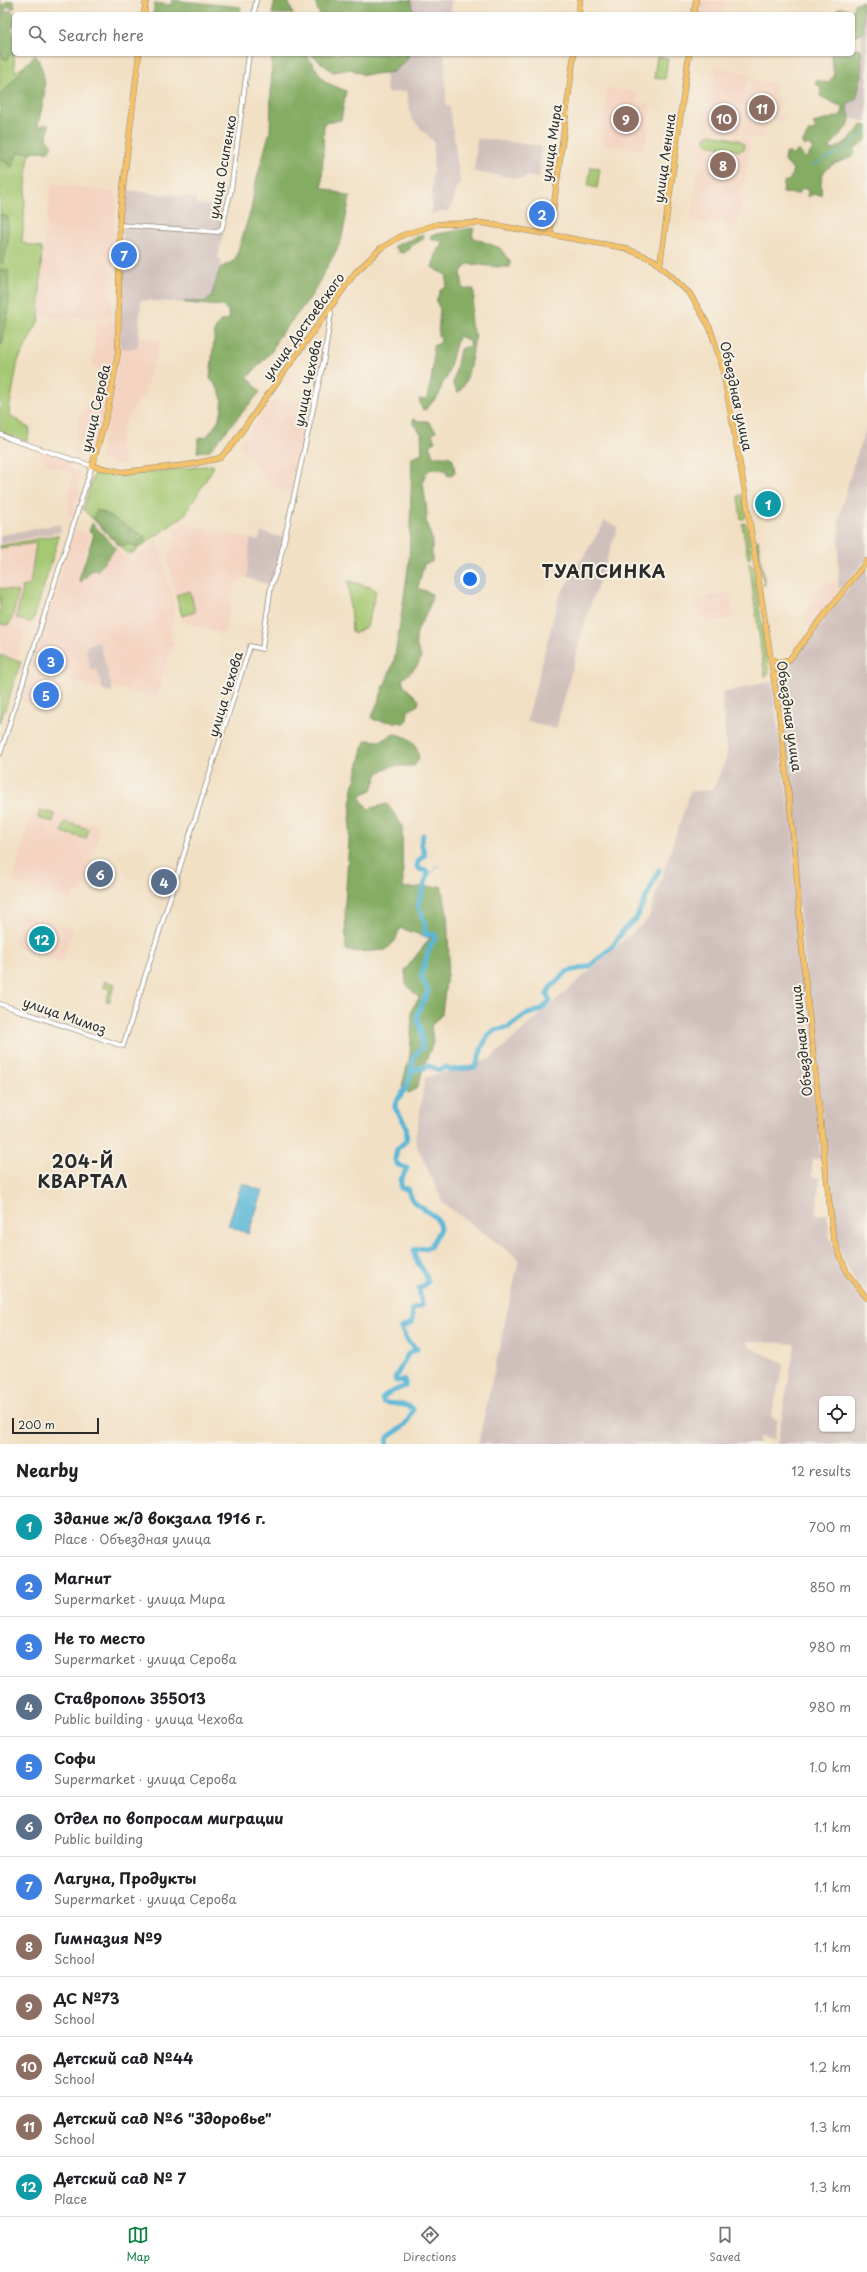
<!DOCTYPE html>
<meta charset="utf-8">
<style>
:root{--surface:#fff;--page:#f6f6f6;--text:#202124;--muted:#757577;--line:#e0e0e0;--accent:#0b8043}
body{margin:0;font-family:"Playpen Sans",sans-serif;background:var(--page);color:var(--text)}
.controls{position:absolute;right:12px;bottom:12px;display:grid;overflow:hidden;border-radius:6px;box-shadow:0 1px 3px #0004}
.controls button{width:36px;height:36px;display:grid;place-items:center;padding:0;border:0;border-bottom:1px solid var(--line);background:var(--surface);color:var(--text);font:20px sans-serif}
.scale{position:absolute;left:12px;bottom:10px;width:87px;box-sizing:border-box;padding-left:4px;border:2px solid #2b2b2b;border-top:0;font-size:11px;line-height:14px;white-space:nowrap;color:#2b2b2b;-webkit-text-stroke:3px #f7f3e8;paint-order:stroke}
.you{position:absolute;left:470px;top:579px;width:14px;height:14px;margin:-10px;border:3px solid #fff;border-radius:50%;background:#1a73e8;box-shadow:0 0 0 6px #1a73e833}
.badge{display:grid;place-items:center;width:26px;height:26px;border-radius:50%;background:var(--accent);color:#fff;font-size:13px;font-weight:700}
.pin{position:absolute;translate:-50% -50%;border:2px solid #fff;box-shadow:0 1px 4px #0006}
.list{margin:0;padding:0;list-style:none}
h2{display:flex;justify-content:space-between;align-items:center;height:52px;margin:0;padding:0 16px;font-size:17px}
h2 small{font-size:13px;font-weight:400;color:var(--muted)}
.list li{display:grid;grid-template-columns:26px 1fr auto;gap:12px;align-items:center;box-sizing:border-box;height:60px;padding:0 16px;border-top:1px solid var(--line)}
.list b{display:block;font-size:15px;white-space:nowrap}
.list p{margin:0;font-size:13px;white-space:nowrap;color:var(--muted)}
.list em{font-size:13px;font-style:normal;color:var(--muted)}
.icon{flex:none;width:22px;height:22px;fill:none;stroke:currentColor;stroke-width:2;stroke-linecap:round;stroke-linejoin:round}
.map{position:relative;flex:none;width:867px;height:1444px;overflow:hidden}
.search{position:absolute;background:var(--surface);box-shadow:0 1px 3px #0004;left:12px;right:12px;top:12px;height:44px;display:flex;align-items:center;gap:10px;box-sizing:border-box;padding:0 14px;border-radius:6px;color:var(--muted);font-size:15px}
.sheet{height:772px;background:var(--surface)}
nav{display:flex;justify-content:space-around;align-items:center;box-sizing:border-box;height:56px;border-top:1px solid var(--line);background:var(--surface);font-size:11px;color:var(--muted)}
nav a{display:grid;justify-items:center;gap:2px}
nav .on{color:var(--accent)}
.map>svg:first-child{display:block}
</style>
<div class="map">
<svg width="867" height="1444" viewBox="0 0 867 1444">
<rect width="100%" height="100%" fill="#f7f3e8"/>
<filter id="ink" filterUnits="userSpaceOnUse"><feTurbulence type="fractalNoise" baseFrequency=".025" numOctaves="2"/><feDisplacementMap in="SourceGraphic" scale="8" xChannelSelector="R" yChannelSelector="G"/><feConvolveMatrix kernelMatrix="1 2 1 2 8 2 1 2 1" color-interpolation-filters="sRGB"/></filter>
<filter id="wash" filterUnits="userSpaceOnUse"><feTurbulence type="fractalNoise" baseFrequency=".012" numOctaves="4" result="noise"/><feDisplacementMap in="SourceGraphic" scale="16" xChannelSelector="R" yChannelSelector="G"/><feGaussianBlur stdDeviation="0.9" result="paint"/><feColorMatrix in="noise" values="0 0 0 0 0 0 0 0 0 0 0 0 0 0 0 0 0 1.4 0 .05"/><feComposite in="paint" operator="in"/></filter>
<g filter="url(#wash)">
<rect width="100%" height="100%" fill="#f2e0c5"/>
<g fill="#f4d3c1">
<path d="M700 0H725L723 14H699Z"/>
<path d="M716 67 750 73 744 107 710 102Z"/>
<path d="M751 79 772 83 775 89 774 95 780 101 777 115 784 116 783 122 767 119 762 139 741 136Z"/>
<path d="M607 88 636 92V98L639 102 650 104 645 151 601 144Z"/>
<path d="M708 102 744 108 740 134 704 129Z"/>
<path d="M704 130 751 140 738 226 691 220Z"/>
<path d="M51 183 116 193 111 318 41 316 44 246Z"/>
<path d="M117 321 115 356 107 406 94 447 75 442 80 416 105 375 91 364 95 356V325L99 322Z"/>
<path d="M139 336 160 342 143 398H140L137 402 121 431 119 451 127 460 128 465H118L101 460 100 457 110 412 120 348 138 344Z"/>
<path d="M289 370 291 371 292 387 290 390 280 382Z"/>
<path d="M272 398 309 405 292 492 271 487 240 446Z"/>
<path d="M41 451 71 461 70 468 79 469 78 490 80 491 73 515 70 517 68 518 72 472 48 465 40 455Z"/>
<path d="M184 523 222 534 237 535 250 539 247 578 236 582 224 634 184 622 179 609 168 562 177 526Z"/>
<path d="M75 529 90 535 77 581 63 616 79 582 116 548 131 562 158 540 175 607 170 640 174 641 156 698 113 687 100 640 88 643 86 649 92 669 96 668 103 690 31 667Z"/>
<path d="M58 535V540L30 630 26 629 0 715V546Z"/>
<path d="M825 580 836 582V588L839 593 810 630 802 619 808 609 809 594 813 590 817 591Z"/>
<path d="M730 592 734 618 708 622 702 616 698 617 696 599Z"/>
<path d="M30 673 64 684 59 701 46 708 21 701Z"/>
<path d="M38 808 97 825 99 832 83 892H74L70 899 12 882 32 813 36 814Z"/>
<path d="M22 912 73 929 62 962 15 947 13 942Z"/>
</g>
<g fill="#d0c0bc" fill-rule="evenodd">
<path d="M411 0H451V14H414Z"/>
<path d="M863 1 867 2V122L850 118 847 107 861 84 862 75 861 33 864 32Z"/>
<path d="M409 54H445L446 105 450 108 460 181 450 210 431 214 434 142 411 118 406 91 387 93 385 73 393 72 406 61Z"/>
<path d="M477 138 541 146 539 178 525 176 524 179 474 172Z"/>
<path d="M126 190 196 198V204L223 207 221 227 223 235 218 257 222 263 211 298 202 302 184 301 185 303 141 300 138 344 135 349 120 348 123 223Z"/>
<path d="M867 426V558L840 589 838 587 839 518 853 466Z"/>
<path d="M605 521 618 527 586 618 556 729 527 721 559 597Z"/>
<path d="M60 524 61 532 0 544V535Z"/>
<path d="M261 532 282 537 277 563 270 585 247 578 250 539 259 540Z"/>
<path d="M867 565V1294L854 1279 844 1261 836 1237 803 948 776 680Z"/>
<path d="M99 641 112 686V692L103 690 96 668 91 670 86 649 88 644Z"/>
<path d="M772 681 792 840 797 917 821 1159H812V1177L820 1178 816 1214H827L830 1238 843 1272 867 1302V1444H777L795 1344 746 1341 749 1347 784 1363 771 1417 778 1420 774 1440 759 1437 758 1444H478L519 1259 443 1203 415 1141 425 1078 491 1058 648 919 690 792 713 789 727 757 722 693ZM822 1399H852V1429H822Z"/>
</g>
<g fill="#a5c872" stroke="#687a4e">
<path d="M0 0 14 57 15 72 35 59 44 84 37 132 28 161 22 243 42 248 39 320 18 361 9 410 10 415 30 429 27 441 6 435 0 430Z"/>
<path d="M657 57 668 58 665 79 654 78Z"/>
<path d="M712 134 741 141 744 144V149L739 151 707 144 705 138 708 135Z"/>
<path d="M591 167 600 168 597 188 588 186Z"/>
<path d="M213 465V468L185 515 132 553H126L83 509 94 474 97 471 115 476Z"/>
<path d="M740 495 742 496 746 517 744 519H741L738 496Z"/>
<path d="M745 523 747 527 752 555 748 559 742 524Z"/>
<path d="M58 535V540L33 621 29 622 18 619 16 616 23 590 22 587 30 585 36 543 0 548V546Z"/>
<path d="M758 540 765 585 764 586 756 541Z"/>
<path d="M749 563 753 565 769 673 765 677Z"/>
<path d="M348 581 373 588 376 591 367 626 354 634 352 631Z"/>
<path d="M0 588 19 592 11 621 8 625 0 624Z"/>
<path d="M190 591 195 612 182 616 176 595Z"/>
<path d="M0 655 21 662 0 723Z"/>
<path d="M40 810 55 814 53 822 38 818Z"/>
<path d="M65 822 89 829 86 839 62 832Z"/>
<path d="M105 981 115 984 109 1002 106 1001 110 989 103 987Z"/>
</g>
<g fill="#84ac64" stroke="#586c48">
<path d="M172 0 241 7 240 14H153L155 3 171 5Z"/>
<path d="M275 0 288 1 293 14H272Z"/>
<path d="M306 0H411L414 14H319L315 1Z"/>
<path d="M7 1H13L15 8 5 7 6 12 11 10 15 14 14 26 11 28 14 33V54H16L8 55V59H4L0 51V15L3 14 2 6Z"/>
<path d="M863 1 864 32 853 37V14H836L838 8H846L849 13 853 11 854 4Z"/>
<path d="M853 47 861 49 862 75 856 99 849 103 847 107 850 118 849 124 830 147 831 150C841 147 857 134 861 125L867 126C867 146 866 138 854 149L855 154C845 163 826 162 822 176 820 183 822 188 821 195L814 194 807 197 808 190 802 188 799 194 783 193 784 182 790 180 793 169 784 161 785 153H790L791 156 799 150 804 158H806L813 149 810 144 804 146 802 144 809 131 816 130 813 123 840 116 843 111 842 107 820 96 821 87 815 84 816 80 827 83 834 76 831 54H853Z"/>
<path d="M272 54H306L325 82 346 91 341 120 324 123 322 187 350 197 341 242 310 298 277 339 272 351 248 377 260 392 209 451 197 452 199 438 206 437C223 419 230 398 210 379L215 330 220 321 229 320 228 311 223 306 185 303 184 301 202 302 211 298 220 268 235 260 251 210 255 185 270 131Z"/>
<path d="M310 54H409L406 61 393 72 364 75 351 69 333 72Z"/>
<path d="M34 55 37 57C50 84 44 97 38 125L39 129 42 125H49L47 138 52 146 48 151 17 153 12 169 5 161 0 160V96Z"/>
<path d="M0 214 8 217V243L4 263 0 262Z"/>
<path d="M472 228 474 229 472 234 474 238 500 248 511 263 509 267C494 268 482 264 467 264L461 272 463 289H474C476 308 464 318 476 336 470 354 472 379 458 393L453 384 460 349 470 346 468 340 458 336 447 377 442 384 439 395 425 410 422 409 419 399 426 400C432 381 434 365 433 346L440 343 441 339 438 336 440 309 436 301 441 289 446 287 447 276 432 267 438 249 441 248 443 243 442 241 430 239 431 235Z"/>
<path d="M424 234 423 239 410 247 405 253 398 252V249L395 248 394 246Z"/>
<path d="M0 270H8L9 310 2 345 0 335Z"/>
<path d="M413 419 418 421H428L436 431 432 434 435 442 430 446 433 456H448L453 459 455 472 450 476 447 475 446 470 431 469 426 473 423 482 427 513 426 522 432 539V562L424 564 418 588 432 594C432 612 414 625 416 643 417 648 420 653 421 658L417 666 402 680 405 687 419 700 418 705 408 711 407 720 404 723 374 720 372 717 394 661 398 637 409 562 412 457 422 453 421 433 413 424Z"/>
<path d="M97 510 103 512 145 537 146 542 140 548 129 544 121 546 93 518Z"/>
<path d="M92 523 116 548 97 571 93 569 81 582 79 579 94 534 89 532Z"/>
<path d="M394 734C410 736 417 743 419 759L414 766H392L378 773 372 790 364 793 360 798 368 809 387 804 402 825 403 888 441 886 447 912 449 958 442 1014 431 1026 433 1042 416 1089 409 1093 402 1087 410 1055 412 1009 419 998 406 984 405 970 430 938 400 928 395 941 386 950 357 952 346 950 345 903 352 792 365 740 380 741Z"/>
</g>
<path fill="#59b7d7" stroke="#427181" d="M242 1183 263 1191 248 1234 228 1225Z"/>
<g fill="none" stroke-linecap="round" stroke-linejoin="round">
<g stroke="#59b7d7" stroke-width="1">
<path d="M810 166 839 153 867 130"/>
<path d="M428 874 433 872 435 867 440 866"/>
</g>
<g stroke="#59b7d7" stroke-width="5">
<path d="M411 1071 429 1066 439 1070 446 1067 450 1070 476 1067 482 1047 488 1036 495 1030 509 1027 525 1015 541 1010 550 1001 547 995 550 988 566 972 590 966 613 946 624 929 636 919 659 870"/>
<path d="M387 1444 388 1437C403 1426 406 1428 413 1409 405 1402 392 1405 383 1402L382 1399 387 1394 405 1386V1380L396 1381 395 1378 408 1354 417 1349 408 1342 401 1328 412 1323V1310L422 1305 419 1289 428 1282C427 1270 413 1262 414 1250L430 1247 440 1229C439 1214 424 1211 415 1203 411 1200 410 1193 407 1189L401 1188V1180L407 1168 398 1165 395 1160 397 1149 406 1141C409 1124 402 1120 395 1108V1105C398 1097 405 1091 408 1083 413 1070 409 1057 422 1048V1035L417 1015 428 991 421 976 430 946 436 937 434 934 425 935V923L418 904 428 874 426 870H421L417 867 418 862 425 854 421 844 423 835"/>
</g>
</g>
</g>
<g filter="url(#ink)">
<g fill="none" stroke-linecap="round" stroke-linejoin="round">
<defs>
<g id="minor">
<path d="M254 14 256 0"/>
<path d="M119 225 218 232 222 228 231 190 249 54"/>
<path d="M0 434 10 439 92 466 0 754"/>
<path d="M0 1004 123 1046 250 646 262 649 271 586 279 564 324 359 331 313 329 309"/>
</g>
<g id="major">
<path d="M144 14 146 0"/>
<path d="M579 14 580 0"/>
<path d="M694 14 696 0"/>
<path d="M139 54 120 213 118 353 108 410 92 466 122 472 188 465 220 458 232 445 355 273 381 248 403 235 438 224 483 223 625 248 654 260 690 294 710 328 722 365 745 492 779 712 794 842 802 949 833 1237 847 1273 867 1298"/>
<path d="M550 234 574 54"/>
<path d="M660 265 689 54"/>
<path d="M771 659 778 662 787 660"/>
<path d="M774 679 867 561"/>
</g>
</defs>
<use href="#minor" stroke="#8e8678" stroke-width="5.5"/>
<use href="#major" stroke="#8e8678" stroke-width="6"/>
<use href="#minor" stroke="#fff" stroke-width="4"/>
<use href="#major" stroke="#f4c26a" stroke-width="5"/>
</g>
</g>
<g text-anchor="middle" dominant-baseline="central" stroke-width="4" stroke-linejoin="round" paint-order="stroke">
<g font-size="13" fill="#2b2b2b" stroke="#f7f3e8">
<text transform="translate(551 143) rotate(-82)">улица Мира</text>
<text transform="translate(664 158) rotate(-82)">улица Ленина</text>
<text transform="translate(222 167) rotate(-80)">улица Осипенко</text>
<text transform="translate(303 326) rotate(-54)">улица Достоевского</text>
<text transform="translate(307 383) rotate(-78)">улица Чехова</text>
<text transform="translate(737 396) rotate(78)">Объездная улица</text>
<text transform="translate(95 408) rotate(-77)">улица Серова</text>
<text transform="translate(225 694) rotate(-73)">улица Чехова</text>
<text transform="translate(790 716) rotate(82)">Объездная улица</text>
<text transform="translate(65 1015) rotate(19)">улица Мимоз</text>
<text transform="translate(801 1041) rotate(-96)">Объездная улица</text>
</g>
<g font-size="17" font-weight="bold" letter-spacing="1" fill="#2b2b2b" stroke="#f7f3e8">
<text x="604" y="571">ТУАПСИНКА</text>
<text x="83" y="1161">204-Й<tspan x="83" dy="20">КВАРТАЛ</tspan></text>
</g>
</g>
</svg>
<div class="controls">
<button><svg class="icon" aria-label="locate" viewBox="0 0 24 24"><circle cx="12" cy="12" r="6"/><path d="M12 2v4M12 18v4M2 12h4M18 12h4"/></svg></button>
</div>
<div class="scale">200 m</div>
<div class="you"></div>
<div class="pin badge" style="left:768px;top:504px;background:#0f9aa8">1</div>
<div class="pin badge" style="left:542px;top:214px;background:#3f7fe0">2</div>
<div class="pin badge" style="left:51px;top:661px;background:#3f7fe0">3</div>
<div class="pin badge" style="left:164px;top:882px;background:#5c6f8a">4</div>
<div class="pin badge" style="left:46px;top:695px;background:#3f7fe0">5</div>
<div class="pin badge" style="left:100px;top:874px;background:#5c6f8a">6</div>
<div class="pin badge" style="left:124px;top:255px;background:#3f7fe0">7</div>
<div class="pin badge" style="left:723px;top:165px;background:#8d6e63">8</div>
<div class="pin badge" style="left:626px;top:119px;background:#8d6e63">9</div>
<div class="pin badge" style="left:724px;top:118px;background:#8d6e63">10</div>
<div class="pin badge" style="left:762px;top:108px;background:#8d6e63">11</div>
<div class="pin badge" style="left:42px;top:939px;background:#0f9aa8">12</div>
<div class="search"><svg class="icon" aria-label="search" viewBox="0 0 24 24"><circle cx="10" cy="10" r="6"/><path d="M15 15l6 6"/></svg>Search here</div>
</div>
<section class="sheet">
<h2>Nearby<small>12 results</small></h2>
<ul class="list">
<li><span class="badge" style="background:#0f9aa8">1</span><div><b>Здание ж/д вокзала 1916 г.</b><p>Place · Объездная улица</p></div><em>700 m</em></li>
<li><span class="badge" style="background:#3f7fe0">2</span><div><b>Магнит</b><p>Supermarket · улица Мира</p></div><em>850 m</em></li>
<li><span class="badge" style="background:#3f7fe0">3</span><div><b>Не то место</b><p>Supermarket · улица Серова</p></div><em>980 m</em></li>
<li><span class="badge" style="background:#5c6f8a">4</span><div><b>Ставрополь 355013</b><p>Public building · улица Чехова</p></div><em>980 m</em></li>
<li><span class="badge" style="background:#3f7fe0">5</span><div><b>Софи</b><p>Supermarket · улица Серова</p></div><em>1.0 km</em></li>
<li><span class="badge" style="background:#5c6f8a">6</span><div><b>Отдел по вопросам миграции</b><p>Public building</p></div><em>1.1 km</em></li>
<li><span class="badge" style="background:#3f7fe0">7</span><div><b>Лагуна, Продукты</b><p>Supermarket · улица Серова</p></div><em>1.1 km</em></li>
<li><span class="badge" style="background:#8d6e63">8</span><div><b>Гимназия №9</b><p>School</p></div><em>1.1 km</em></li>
<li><span class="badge" style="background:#8d6e63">9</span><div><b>ДС №73</b><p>School</p></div><em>1.1 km</em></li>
<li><span class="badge" style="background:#8d6e63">10</span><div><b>Детский сад №44</b><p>School</p></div><em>1.2 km</em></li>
<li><span class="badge" style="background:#8d6e63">11</span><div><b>Детский сад №6 &quot;Здоровье&quot;</b><p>School</p></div><em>1.3 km</em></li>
<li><span class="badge" style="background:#0f9aa8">12</span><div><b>Детский сад № 7</b><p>Place</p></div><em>1.3 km</em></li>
</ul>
</section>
<nav>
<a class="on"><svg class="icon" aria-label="map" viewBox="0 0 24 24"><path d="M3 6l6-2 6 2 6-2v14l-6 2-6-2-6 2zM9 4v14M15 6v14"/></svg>Map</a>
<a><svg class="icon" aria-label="directions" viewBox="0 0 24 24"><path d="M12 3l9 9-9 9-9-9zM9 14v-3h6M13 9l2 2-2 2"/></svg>Directions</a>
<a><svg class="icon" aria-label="saved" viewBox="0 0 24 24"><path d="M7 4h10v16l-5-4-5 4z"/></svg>Saved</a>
</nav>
